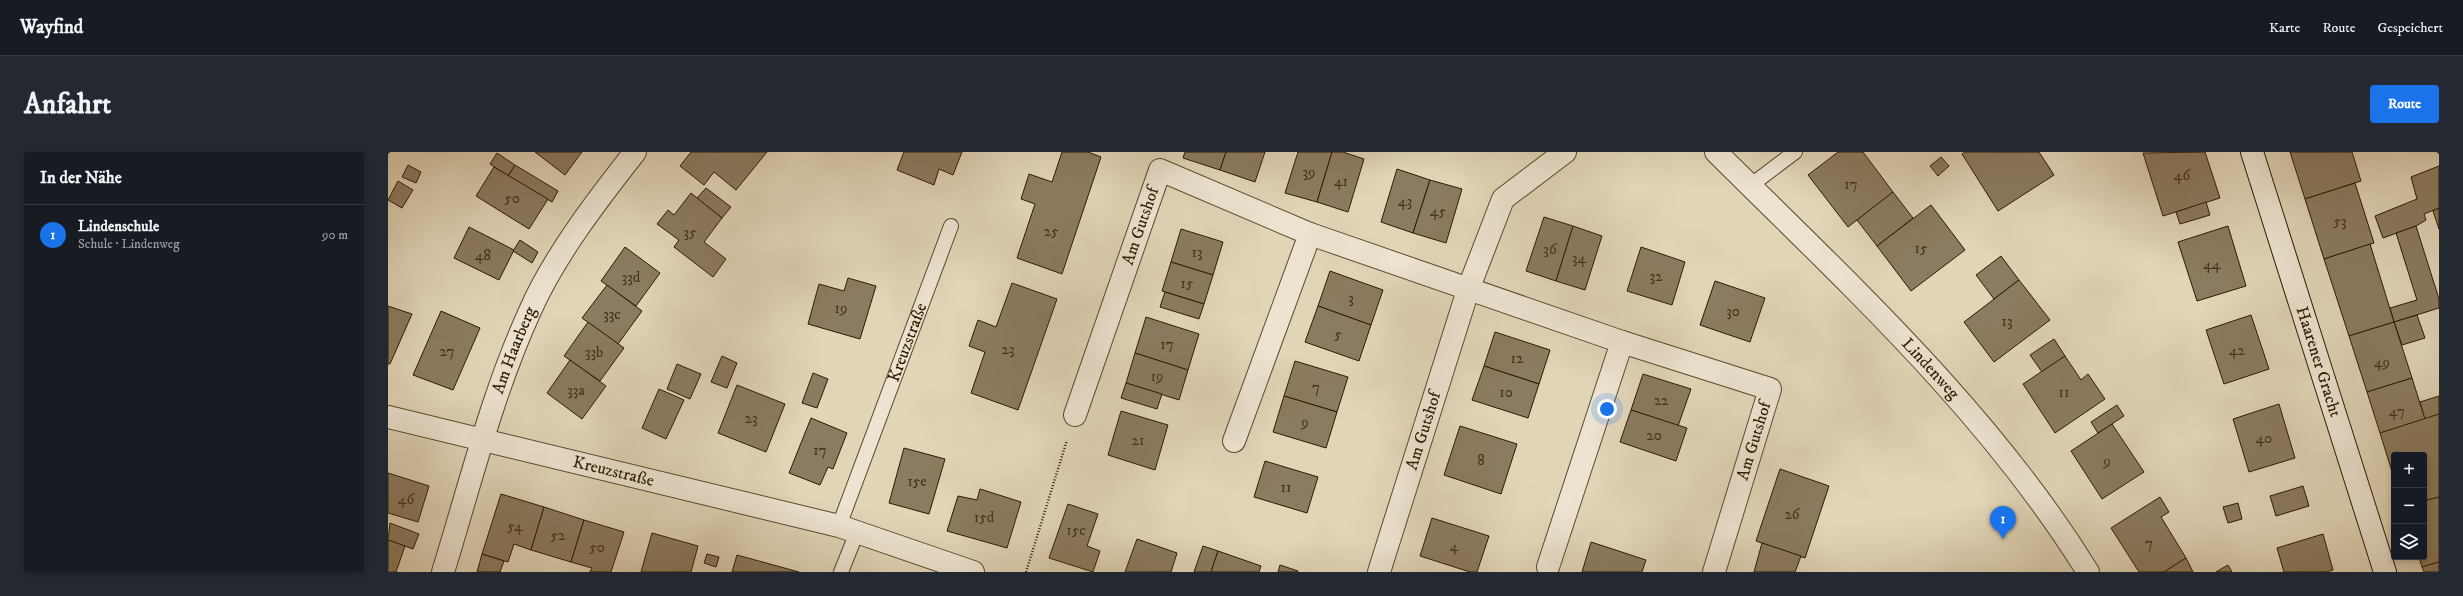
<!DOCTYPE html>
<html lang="de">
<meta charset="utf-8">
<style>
:root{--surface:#171b24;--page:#242831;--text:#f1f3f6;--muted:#9ea1a6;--line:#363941;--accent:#1a73e8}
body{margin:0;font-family:"IM FELL DW Pica",serif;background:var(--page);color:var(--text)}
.controls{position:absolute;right:12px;bottom:12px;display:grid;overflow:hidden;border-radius:4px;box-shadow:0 2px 6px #0003}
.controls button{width:36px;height:36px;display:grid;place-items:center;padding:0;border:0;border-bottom:1px solid var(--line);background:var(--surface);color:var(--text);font:20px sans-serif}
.you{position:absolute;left:1219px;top:257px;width:14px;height:14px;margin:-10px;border:3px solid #fff;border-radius:50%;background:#1a73e8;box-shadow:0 0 0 6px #1a73e833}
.badge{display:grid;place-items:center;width:26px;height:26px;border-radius:50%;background:var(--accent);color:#fff;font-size:13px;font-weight:700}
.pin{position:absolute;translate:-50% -33px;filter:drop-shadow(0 1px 2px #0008)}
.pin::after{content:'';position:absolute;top:21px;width:14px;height:12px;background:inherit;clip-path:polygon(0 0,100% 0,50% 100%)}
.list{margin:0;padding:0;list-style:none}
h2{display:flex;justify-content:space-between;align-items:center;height:52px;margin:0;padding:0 16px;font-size:17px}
h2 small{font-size:13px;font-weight:400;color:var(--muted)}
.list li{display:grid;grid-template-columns:26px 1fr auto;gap:12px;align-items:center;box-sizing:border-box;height:60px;padding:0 16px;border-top:1px solid var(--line)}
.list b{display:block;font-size:15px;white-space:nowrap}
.list p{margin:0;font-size:13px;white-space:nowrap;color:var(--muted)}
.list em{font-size:13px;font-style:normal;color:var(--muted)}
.icon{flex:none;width:22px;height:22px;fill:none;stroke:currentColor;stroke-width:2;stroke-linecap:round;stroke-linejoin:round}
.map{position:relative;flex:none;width:2051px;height:420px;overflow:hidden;border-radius:4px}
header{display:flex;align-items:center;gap:24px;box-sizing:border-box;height:56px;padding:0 20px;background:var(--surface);border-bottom:1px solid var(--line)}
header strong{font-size:19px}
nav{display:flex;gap:22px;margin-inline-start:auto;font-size:14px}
.intro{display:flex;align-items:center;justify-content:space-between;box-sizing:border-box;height:96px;padding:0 24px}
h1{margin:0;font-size:28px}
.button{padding:10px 18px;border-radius:4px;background:var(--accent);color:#fff;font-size:14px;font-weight:700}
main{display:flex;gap:24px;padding:0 24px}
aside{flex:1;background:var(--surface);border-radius:4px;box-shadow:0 2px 6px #0003}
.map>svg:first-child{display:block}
</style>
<header>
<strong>Wayfind</strong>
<nav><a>Karte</a><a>Route</a><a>Gespeichert</a></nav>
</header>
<div class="intro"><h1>Anfahrt</h1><a class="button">Route</a></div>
<main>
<aside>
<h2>In der Nähe<small></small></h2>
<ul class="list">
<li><span class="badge">1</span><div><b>Lindenschule</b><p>Schule · Lindenweg</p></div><em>90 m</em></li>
</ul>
</aside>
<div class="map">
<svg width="2051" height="420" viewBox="0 0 2051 420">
<rect width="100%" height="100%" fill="#e1d5b8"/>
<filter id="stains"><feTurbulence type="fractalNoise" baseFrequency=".005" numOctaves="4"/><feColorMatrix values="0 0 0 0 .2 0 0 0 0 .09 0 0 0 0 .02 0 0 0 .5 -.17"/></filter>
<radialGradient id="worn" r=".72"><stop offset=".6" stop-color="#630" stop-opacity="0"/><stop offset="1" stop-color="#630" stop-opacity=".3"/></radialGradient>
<g fill="#8b7b60" stroke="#2d1a00">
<path d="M147 0H194L177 23Z"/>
<path d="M303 0H379L348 38 326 20 316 33 292 14Z"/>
<path d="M516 0H574L565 23 551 17 546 33 509 18Z"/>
<path d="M674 0H700L713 5 674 122 629 106 647 52 633 47 641 22 664 30Z"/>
<path d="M797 0H838L832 18 795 6Z"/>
<path d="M838 0H877L867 30 832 18Z"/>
<path d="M910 0H944L929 50 897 41Z"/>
<path d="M944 0H955L976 7 960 60 929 50Z"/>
<path d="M1450 0H1475L1505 40 1460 75 1420 23Z"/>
<path d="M1577 0H1651L1666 23 1610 59 1574 2Z"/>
<path d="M1817 0 1832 46 1775 64 1755 1Z"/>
<path d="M1902 0H1964L1973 29 1917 47Z"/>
<path d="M109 1 127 13 120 24 102 12Z"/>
<path d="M1553 5 1561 14 1550 24 1542 14Z"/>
<path d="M20 13 33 20 28 31 14 25Z"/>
<path d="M127 13 170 39 164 50 120 24Z"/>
<path d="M2051 14V56L2036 62 2038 68 2028 74 1995 86 1987 64 2029 47 2023 25Z"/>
<path d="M106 15 160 47 141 77 88 44Z"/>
<path d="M1009 17 1042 28 1025 81 993 70Z"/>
<path d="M1042 28 1074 37 1058 91 1025 81Z"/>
<path d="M10 29 25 38 14 56 0 48Z"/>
<path d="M1967 31 1986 91 1936 107 1917 47Z"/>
<path d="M318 36 343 55 334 66 309 46Z"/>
<path d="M1505 40 1525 66 1489 94 1469 68Z"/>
<path d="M303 41 334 66 316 90 338 107 325 125 286 95 291 88 269 72 280 58 286 63Z"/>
<path d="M1818 50 1822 63 1792 72 1788 60Z"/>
<path d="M1543 53 1577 98 1523 139 1489 94Z"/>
<path d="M2051 56V77L2045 59Z"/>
<path d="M1156 65 1185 74 1168 129 1138 119Z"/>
<path d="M1185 74 1214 84 1197 138 1168 129Z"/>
<path d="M1840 74 1858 134 1809 149 1790 90Z"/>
<path d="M2028 74 2051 147V156L2006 170 2002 156 2029 148 2008 81Z"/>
<path d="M81 75 126 98 111 128 66 106Z"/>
<path d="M793 77 835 90 825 123 783 110Z"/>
<path d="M132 88 150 100 144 111 125 99Z"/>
<path d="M1982 92 2006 170 1961 184 1936 107Z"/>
<path d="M237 95 272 121 248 154 213 129Z"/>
<path d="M1253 95 1297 110 1284 153 1239 139Z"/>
<path d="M1613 104 1631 128 1606 147 1588 123Z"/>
<path d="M783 110 825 123 816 152 774 139Z"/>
<path d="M942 119 995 138 983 173 930 154Z"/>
<path d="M460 126 488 134 472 187 420 172 431 132 456 139Z"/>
<path d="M1631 128 1662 168 1606 210 1576 170Z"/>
<path d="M1327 129 1377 146 1362 190 1312 173Z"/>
<path d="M624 131 669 147 630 258 583 241 597 200 581 194 590 168 608 175Z"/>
<path d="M219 133 254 159 230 192 194 166Z"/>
<path d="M777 140 816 152 811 167 772 155Z"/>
<path d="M0 154 24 162 2 212H0Z"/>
<path d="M930 154 983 173 971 209 917 190Z"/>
<path d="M53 159 92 176 65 238 25 223Z"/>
<path d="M1863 163 1881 217 1836 232 1818 178Z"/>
<path d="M2029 163 2037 186 2014 193 2006 170Z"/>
<path d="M758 165 811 182 800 218 747 201Z"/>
<path d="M200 170 236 196 212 229 176 204Z"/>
<path d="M2006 170 2024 226 1979 240 1961 184Z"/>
<path d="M1107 180 1162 198 1151 232 1096 214Z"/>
<path d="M1666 187 1677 204 1654 220 1642 203Z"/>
<path d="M747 201 800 218 791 248 738 231Z"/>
<path d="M334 204 349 211 339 236 323 230Z"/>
<path d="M1677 204 1693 228 1700 222 1717 247 1667 281 1635 232Z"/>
<path d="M182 208 218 234 194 267 159 241Z"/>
<path d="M907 209 960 225 949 260 896 244Z"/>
<path d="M289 212 313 222 302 247 279 237Z"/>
<path d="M1096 214 1151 232 1140 266 1084 248Z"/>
<path d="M425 221 440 227 429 256 414 251Z"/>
<path d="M1255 222 1303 237 1290 274 1243 258Z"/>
<path d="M2024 226 2037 267 1992 281 1979 240Z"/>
<path d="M738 231 774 242 769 257 733 246Z"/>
<path d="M349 233 397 252 378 300 330 281Z"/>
<path d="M271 237 296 248 278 287 254 276Z"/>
<path d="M896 244 949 260 938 296 885 280Z"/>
<path d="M2051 244V262L2037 267 2032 250Z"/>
<path d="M1891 252 1907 306 1861 320 1845 267Z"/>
<path d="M1729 253 1736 264 1710 281 1703 270Z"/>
<path d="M1243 258 1299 276 1288 309 1232 290Z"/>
<path d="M733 259 780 273 767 318 720 303Z"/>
<path d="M2051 262V345L2036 349V303H2006V326L1992 281Z"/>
<path d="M423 266 459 281 445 317 440 315 432 333 401 321Z"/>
<path d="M1724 272 1756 320 1714 347 1683 299Z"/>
<path d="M1072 274 1129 292 1113 342 1056 323Z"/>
<path d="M516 296 557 307 541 362 501 351Z"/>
<path d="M877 309 930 325 919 361 866 345Z"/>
<path d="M1392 317 1441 334 1417 406 1368 389Z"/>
<path d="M0 321 41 334 30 370 0 361Z"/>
<path d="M1915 334 1921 354 1888 364 1882 344Z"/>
<path d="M592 337 633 350 619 396 559 379 570 344 589 348Z"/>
<path d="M113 342 156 355 143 398 126 392 120 410 94 402Z"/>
<path d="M1772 345 1781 360 1773 365 1798 406 1776 420H1751L1723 376Z"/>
<path d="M2051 345V410L2034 415 2031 405H2036V349Z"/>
<path d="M1850 351 1854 367 1840 371 1835 355Z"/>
<path d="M680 352 710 362 699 394 712 399 705 420 661 406Z"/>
<path d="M156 355 196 368 183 410 143 398Z"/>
<path d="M1044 366 1101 384 1089 420H1082L1032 404Z"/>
<path d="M196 368 236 380 223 420H202L204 416 183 410Z"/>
<path d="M2 371 31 382 25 397 0 388Z"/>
<path d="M264 381 310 394 303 420H253Z"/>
<path d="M1935 382 1945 418 1938 420H1896L1889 396Z"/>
<path d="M749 387 789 401 783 420H737Z"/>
<path d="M0 388 17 394 8 420H0Z"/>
<path d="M1203 390 1258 408 1254 420H1194Z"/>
<path d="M1374 391 1413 404 1407 420H1366Z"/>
<path d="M815 394 830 399 823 420H806Z"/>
<path d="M830 399 873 414 871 420H823Z"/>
<path d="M94 402 116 409 112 420H89Z"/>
<path d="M319 402 331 405 328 415 316 411Z"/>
<path d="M349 403 411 420H344Z"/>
<path d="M1798 406 1805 420H1776Z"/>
<path d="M2051 410V420H2036L2034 415Z"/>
<path d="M892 413 910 419V420H890Z"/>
<path d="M1840 413 1844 420H1828Z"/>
</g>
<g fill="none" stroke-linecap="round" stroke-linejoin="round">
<defs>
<g id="service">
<path d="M1362 34 1407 0"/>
<path id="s1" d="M451 374 563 74"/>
<path d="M453 420 469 380"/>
</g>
<g id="minor">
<path id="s2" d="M1328 0C1461 132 1601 260 1700 420"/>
<path id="s3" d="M687 263 772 18 922 82 1234 190 1382 237 1326 420"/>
<path id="s4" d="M0 265 451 374 585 420"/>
<path d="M846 289 922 82"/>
<path d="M1160 415 1234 190"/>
<path id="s5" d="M55 420C82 333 104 242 142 159 166 104 210 47 247 0"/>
<path id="s6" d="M991 420 1080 138 1115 47 1177 0"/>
</g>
<g id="secondary">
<path id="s7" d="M1864 0 1997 420"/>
</g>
</defs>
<use href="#service" stroke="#5a492e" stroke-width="16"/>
<use href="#minor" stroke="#5a492e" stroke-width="24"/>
<use href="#secondary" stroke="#2d1a00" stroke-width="24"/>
<path stroke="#2d1a00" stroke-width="2.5" stroke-dasharray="1 2" stroke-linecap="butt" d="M638 420 679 288"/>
<use href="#service" stroke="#ece4d1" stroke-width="14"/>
<use href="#minor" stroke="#ece4d1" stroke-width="22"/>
<use href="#secondary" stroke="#ece4d1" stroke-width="22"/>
</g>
<g text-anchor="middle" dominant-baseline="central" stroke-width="4" stroke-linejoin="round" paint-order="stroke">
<g font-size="15" fill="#443218">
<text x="921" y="20">39</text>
<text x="1794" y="23">46</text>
<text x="953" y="29">41</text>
<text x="1463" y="32">17</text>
<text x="124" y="46">50</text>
<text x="1017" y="49">43</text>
<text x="1050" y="59">45</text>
<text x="1952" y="69">53</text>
<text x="663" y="79">25</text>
<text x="302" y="80">35</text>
<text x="1533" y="96">15</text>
<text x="1162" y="97">36</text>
<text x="809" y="100">13</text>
<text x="95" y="103">48</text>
<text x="1191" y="106">34</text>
<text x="1824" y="112">44</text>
<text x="1268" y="124">32</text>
<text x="243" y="125">33d</text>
<text x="799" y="131">15</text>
<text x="963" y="146">3</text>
<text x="453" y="156">19</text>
<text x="1345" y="159">30</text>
<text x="224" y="162">33c</text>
<text x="1619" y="169">13</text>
<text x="950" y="182">5</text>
<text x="779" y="192">17</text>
<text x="620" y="197">23</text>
<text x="1849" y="198">42</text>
<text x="59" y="199">27</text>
<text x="206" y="200">33b</text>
<text x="1129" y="206">12</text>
<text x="1994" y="210">49</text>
<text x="769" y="224">19</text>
<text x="928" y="235">7</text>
<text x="188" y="238">33a</text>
<text x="1118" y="240">10</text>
<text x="1676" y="240">11</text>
<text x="1273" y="248">22</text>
<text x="2009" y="259">47</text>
<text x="363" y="266">23</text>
<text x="917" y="270">9</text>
<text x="1266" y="283">20</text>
<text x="1876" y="286">40</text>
<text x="750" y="288">21</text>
<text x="432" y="298">17</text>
<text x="1093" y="308">8</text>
<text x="1719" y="309">9</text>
<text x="529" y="329">15e</text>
<text x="898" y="335">11</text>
<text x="18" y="347">46</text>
<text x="1404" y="362">26</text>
<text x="596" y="365">15d</text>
<text x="127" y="374">54</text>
<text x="688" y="378">15c</text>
<text x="170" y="383">52</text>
<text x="1761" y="391">7</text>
<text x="1066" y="394">4</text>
<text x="209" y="395">50</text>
</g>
<g font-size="17" fill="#2d1a00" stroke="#ece4d1">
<text stroke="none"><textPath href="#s3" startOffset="200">Am Gutshof</textPath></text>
<text stroke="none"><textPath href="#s1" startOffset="196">Kreuzstraße</textPath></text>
<text stroke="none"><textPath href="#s5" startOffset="233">Am Haarberg</textPath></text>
<text stroke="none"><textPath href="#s7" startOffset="220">Haarener Gracht</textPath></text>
<text stroke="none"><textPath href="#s2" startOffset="305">Lindenweg</textPath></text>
<text stroke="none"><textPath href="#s6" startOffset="148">Am Gutshof</textPath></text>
<text transform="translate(1366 289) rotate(-73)">Am Gutshof</text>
<text stroke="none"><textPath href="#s4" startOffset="232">Kreuzstraße</textPath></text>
</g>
</g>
<rect width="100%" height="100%" filter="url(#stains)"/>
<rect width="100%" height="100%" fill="url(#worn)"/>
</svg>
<div class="controls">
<button>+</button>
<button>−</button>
<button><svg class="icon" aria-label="layers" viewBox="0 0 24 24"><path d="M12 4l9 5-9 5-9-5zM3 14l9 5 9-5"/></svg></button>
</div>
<div class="you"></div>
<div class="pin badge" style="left:1615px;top:387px">1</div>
</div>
</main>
